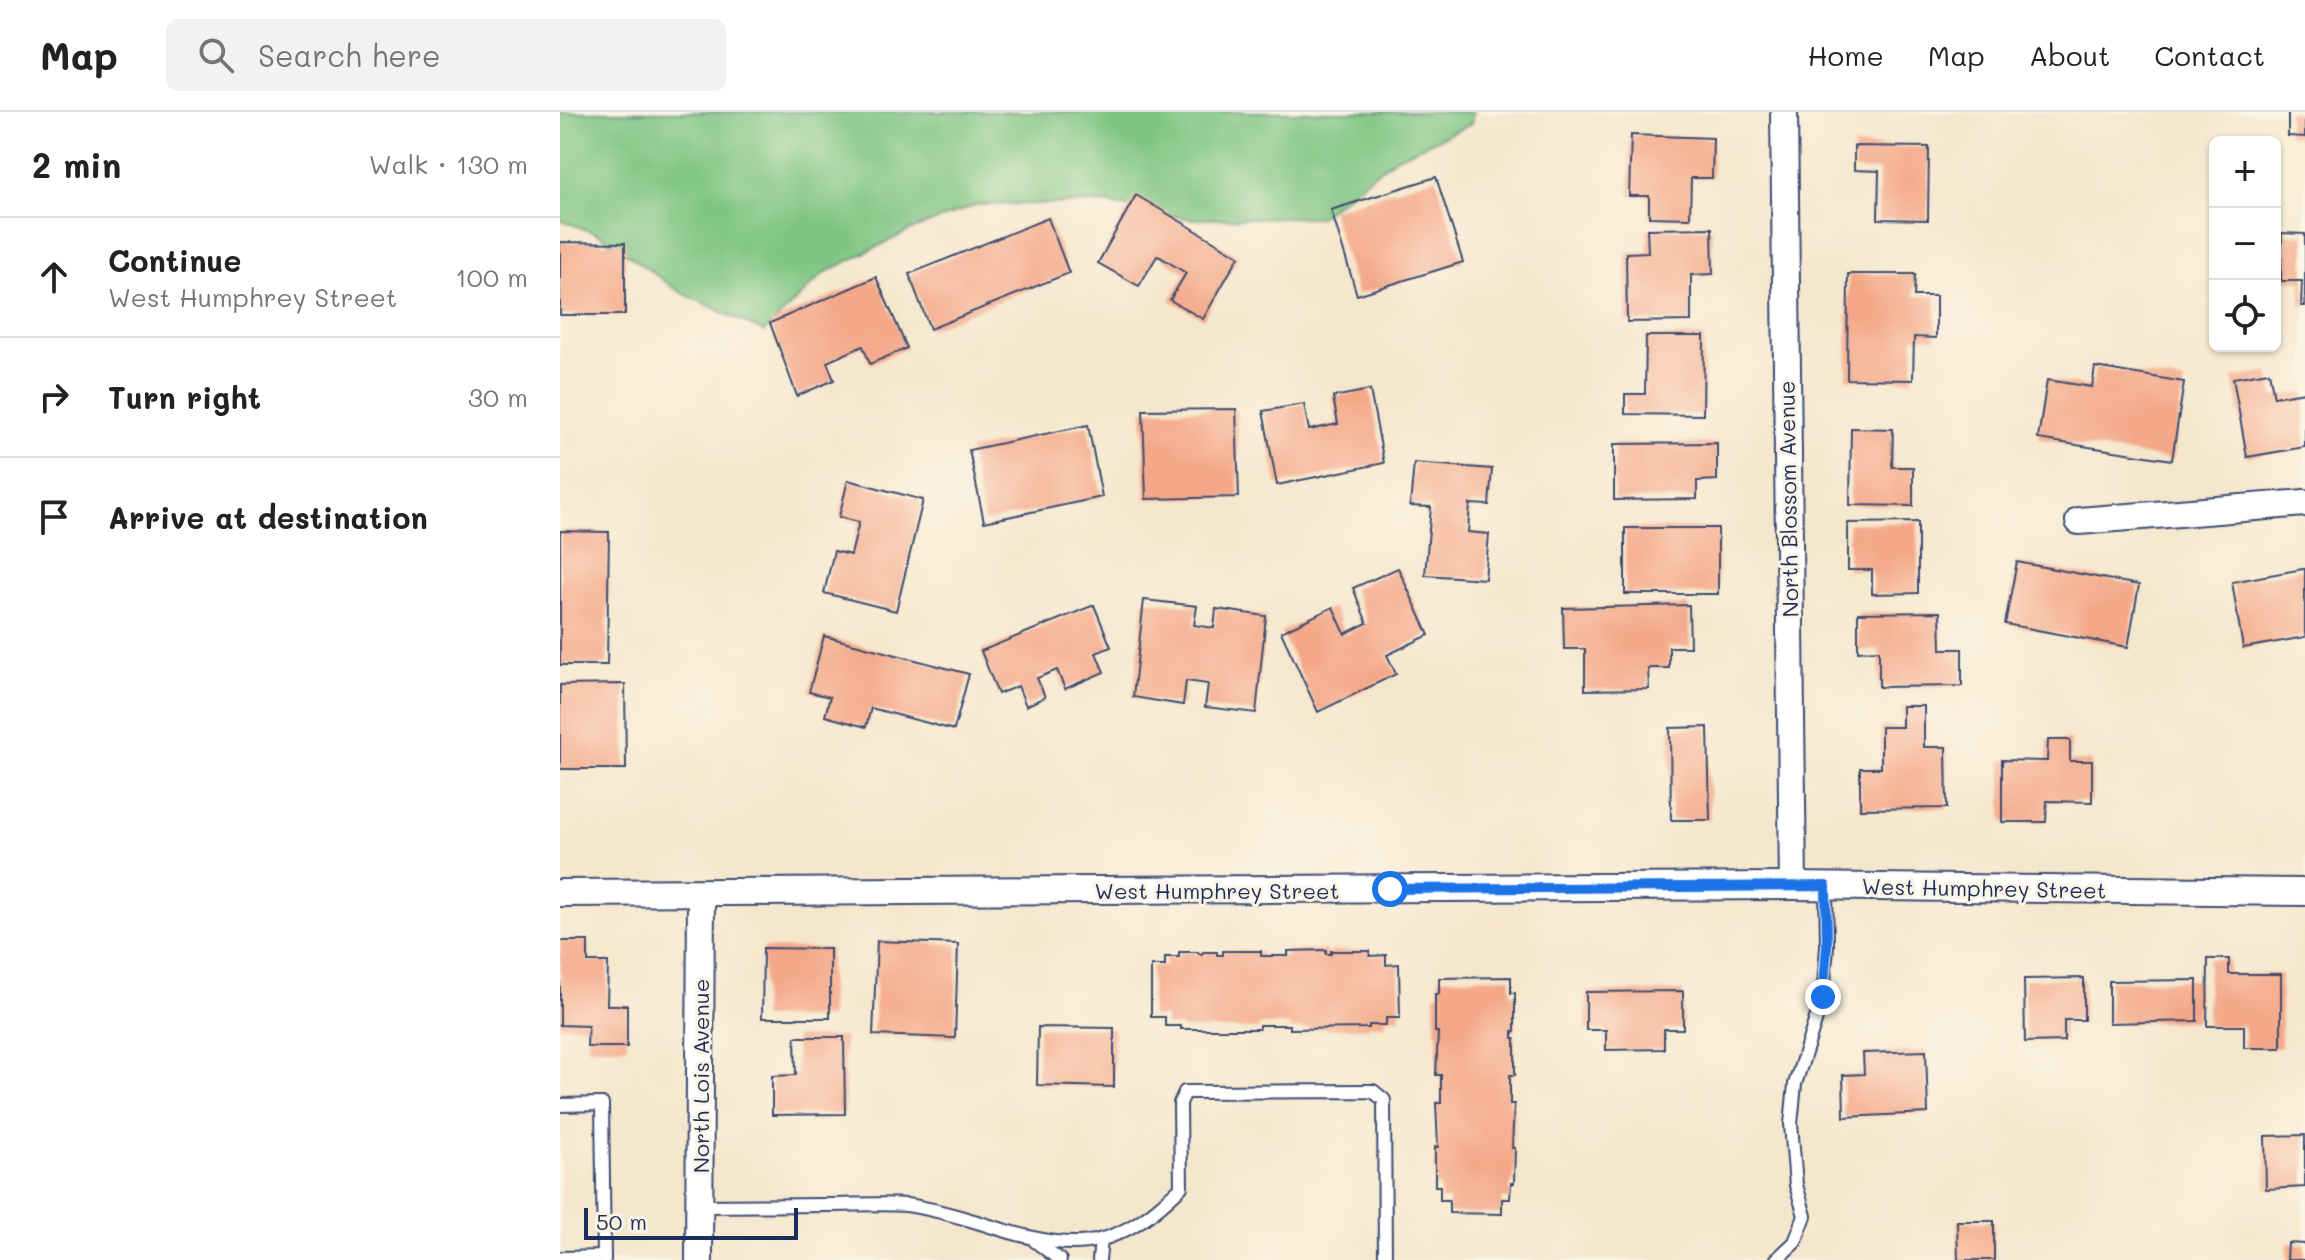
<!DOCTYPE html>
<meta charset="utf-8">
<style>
:root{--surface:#fff;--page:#f2f2f2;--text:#222;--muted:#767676;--line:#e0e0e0}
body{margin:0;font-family:Mali,sans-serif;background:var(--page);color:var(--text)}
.controls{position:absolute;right:24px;top:24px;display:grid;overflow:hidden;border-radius:12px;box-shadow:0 2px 6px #0004}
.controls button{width:72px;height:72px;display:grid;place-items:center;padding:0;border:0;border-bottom:2px solid var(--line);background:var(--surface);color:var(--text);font:40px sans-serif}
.scale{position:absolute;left:24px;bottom:20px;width:214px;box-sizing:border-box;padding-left:8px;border:4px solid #1b2f5e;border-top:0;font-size:22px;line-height:28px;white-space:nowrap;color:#1b2f5e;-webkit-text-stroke:6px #fcf5e5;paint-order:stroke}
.stop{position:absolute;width:24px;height:24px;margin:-18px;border:6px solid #1a73e8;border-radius:50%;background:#fff}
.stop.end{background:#1a73e8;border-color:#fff;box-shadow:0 2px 8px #0008}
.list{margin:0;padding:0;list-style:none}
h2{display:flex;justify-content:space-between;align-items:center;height:104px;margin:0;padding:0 32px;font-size:34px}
h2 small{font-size:26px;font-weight:400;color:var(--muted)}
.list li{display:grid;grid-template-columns:52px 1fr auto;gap:24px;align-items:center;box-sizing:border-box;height:120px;padding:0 32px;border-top:2px solid var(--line)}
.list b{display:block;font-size:30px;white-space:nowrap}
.list p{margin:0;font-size:26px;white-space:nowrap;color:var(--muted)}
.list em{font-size:26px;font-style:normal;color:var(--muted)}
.icon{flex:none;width:44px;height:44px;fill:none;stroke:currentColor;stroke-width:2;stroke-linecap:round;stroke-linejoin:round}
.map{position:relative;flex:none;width:1745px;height:1148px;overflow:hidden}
header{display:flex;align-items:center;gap:48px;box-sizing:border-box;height:112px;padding:0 40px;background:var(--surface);border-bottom:2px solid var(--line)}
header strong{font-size:38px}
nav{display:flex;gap:44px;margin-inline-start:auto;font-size:28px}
.search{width:560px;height:72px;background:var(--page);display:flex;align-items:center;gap:20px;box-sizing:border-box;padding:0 28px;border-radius:12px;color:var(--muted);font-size:30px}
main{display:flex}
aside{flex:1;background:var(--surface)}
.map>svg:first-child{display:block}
</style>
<header>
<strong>Map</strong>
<div class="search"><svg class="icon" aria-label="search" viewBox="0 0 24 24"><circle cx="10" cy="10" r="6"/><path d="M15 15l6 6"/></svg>Search here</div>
<nav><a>Home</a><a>Map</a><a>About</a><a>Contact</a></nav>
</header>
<main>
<aside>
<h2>2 min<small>Walk · 130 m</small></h2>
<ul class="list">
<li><svg class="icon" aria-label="ahead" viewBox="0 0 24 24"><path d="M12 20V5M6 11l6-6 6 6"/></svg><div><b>Continue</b><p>West Humphrey Street</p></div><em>100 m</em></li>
<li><svg class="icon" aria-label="right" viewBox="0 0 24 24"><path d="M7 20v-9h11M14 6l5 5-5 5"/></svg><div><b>Turn right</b></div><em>30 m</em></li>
<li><svg class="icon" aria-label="arrive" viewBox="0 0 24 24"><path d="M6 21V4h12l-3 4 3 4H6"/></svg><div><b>Arrive at destination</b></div></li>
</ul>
</aside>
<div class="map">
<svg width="1745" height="1148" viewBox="0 0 1745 1148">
<rect width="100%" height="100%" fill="#fcf5e5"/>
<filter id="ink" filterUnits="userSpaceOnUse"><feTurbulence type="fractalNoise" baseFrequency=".0125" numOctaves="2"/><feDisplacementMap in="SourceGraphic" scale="16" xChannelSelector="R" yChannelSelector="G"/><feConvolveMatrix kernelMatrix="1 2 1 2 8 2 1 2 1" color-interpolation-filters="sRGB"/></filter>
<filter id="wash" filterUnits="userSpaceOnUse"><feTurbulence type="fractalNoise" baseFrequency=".006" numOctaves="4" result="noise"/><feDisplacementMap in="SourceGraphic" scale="32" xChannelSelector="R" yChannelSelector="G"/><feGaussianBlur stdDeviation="1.8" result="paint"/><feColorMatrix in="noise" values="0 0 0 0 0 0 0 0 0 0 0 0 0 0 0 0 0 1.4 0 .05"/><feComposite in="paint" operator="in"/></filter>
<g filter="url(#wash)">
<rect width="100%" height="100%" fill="#f5e7cd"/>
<path fill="#7ec582" stroke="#4c7a70" stroke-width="2" d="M0 0H913L911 12 835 46 759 105 631 107 545 91 416 93 349 119 264 161 204 220 118 179 41 123 0 108Z"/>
<g id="blocks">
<g fill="#f4a889">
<path d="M1728 0H1745V25L1728 24Z"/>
<path d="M1071 23 1153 26 1152 66H1131L1130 106 1089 105V84H1069Z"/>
<path d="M1294 34 1369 35 1368 108 1318 107 1319 59 1294 58Z"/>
<path d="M876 65 903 150 797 183 771 98Z"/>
<path d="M576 83 679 144 643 207 610 188 626 161 600 145 597 144 579 174 538 151Z"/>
<path d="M488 106 509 161 370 217 349 162Z"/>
<path d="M1152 116 1153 162 1131 163V209L1067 210 1066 141 1088 140 1087 117Z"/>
<path d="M1722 121 1745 122V194H1741L1742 169H1721Z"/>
<path d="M0 130 65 131V203H0Z"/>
<path d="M1288 162H1355L1354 184H1376V226L1354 225 1353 268 1287 267Z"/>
<path d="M316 165 347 236 310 252 303 234 267 250 274 268 237 284 210 211Z"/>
<path d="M1086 224H1144L1143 303 1065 302V282H1085Z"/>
<path d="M1535 255 1624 270 1612 348 1478 327 1487 268 1532 275Z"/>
<path d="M1709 260 1714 285 1745 280V335L1687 345 1673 266Z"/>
<path d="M810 278 824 351 717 373 703 299 744 292 749 318 778 312 773 285Z"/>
<path d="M676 297 679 385 586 387 583 298Z"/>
<path d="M528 313 542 385 424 410 409 338Z"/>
<path d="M1291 316 1333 317 1332 355H1353V394L1290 393Z"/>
<path d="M1157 331V368L1137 369V387L1054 388V332Z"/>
<path d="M854 351 932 357 929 393 910 392 908 420 929 422 925 467 865 463 871 395 850 394Z"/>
<path d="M288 368 363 388 336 499 264 481 274 439 291 443 299 410 279 405Z"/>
<path d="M1358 410V481L1312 482V458H1288V411Z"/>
<rect x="1065" y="416" width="93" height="66"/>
<path d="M0 419 49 420 47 553H0Z"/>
<path d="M1457 450 1579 473 1568 535 1445 512Z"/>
<path d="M838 456 869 523 827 543 836 562 758 600 721 520 773 495 785 522 807 511 793 476Z"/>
<path d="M1743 457H1745V525L1683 536 1672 470Z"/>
<path d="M584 488 637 494 634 513 654 516 656 497 706 504 696 601 645 595 648 572 626 569 623 593 573 585Z"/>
<path d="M534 493 551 535 536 541 544 560 505 577 497 558 477 566 485 585 466 594 458 574 438 582 421 539Z"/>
<path d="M1129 493 1130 535H1109V556H1088L1089 577 1025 578V537H1004L1003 496Z"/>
<path d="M1380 500 1381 537H1402V574L1319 575V538L1298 539V501Z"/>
<path d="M264 524 409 562 394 618 311 596 306 615 265 604 270 585 249 580Z"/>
<path d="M65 572 66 657H0V573Z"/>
<path d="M1342 594H1364V635H1386L1387 696 1300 697V656H1321V615H1342Z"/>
<path d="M1148 615 1150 708H1111L1110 616Z"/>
<path d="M1488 628H1510V649H1532V690L1487 689 1486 710H1442V648L1487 649Z"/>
<path d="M0 829H28V850H48L47 893H67V935H27L28 914 0 913Z"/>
<path d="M317 829 398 832 395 926 313 923Z"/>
<path d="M203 836 270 837V906H202Z"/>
<path d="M766 838V842H771V839H810V844L826 843V853L839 852 840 906H826V913H809V916L730 917V913H699V917H621V914H605V905H591V854H605V845H619V840H638L641 843 643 840H657V843H663V839H701V844H728V839Z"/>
<path d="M1648 847H1669V862H1721V936H1684V914H1647Z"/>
<path d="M951 865V881H955V919H953V926H955V963H950V992H954L952 1036H955L954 1071H951L950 1087H942V1102L889 1101V1088H880V1074H875V1035H878L876 991H881V963H876L878 920H875V882H879V866Z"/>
<path d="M1524 866V908H1504V929L1465 930 1464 867Z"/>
<path d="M1637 868V909L1549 911V869Z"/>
<path d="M1123 879V917H1104V937L1046 938V918H1026V880Z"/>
<path d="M478 915 554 916V975L477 973Z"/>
<path d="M235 925H284L285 1002 212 1003V964L236 963Z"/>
<path d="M1366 939 1368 1001 1284 1005 1283 963 1304 962 1303 941Z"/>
<path d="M1745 1023V1075L1706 1077 1705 1024Z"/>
<path d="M1397 1109H1434V1148H1398Z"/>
<path d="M1728 1131 1745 1132V1148H1727Z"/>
</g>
</g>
</g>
<g filter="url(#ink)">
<use href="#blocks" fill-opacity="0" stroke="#3c4b6f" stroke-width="2"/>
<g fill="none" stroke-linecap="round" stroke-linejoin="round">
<defs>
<g id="lane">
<path d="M0 993 42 992 44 1148"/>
<path d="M140 1094C182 1094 225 1093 267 1093 293 1093 320 1091 346 1093 371 1096 393 1103 417 1110 509 1139 547 1147 621 1075L620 991 625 980 813 979 824 988 825 1148"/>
<path d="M475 1129 500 1148"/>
<path d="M0 1146 44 1145"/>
<path d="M539 1148 541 1128"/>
<path d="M1216 1148 1235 1130 1245 1104 1236 1073 1231 1012 1235 972 1263 885 1267 834 1266 774"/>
</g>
<g id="street">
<path d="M1224 0 1233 774"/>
<path d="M1519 409 1745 391"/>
<path d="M0 781 1233 774 1745 780"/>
<path d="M139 1148 141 781"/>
</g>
</defs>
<use href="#lane" stroke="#3c4b6f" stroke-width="16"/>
<use href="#street" stroke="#3c4b6f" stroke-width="30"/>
<use href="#lane" stroke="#fff" stroke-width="12"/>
<use href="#street" stroke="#fff" stroke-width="26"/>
</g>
</g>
<g fill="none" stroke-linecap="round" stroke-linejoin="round" filter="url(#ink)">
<path stroke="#1a73e8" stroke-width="10" d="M830 777 1266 774 1267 834 1263 885"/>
</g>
<g text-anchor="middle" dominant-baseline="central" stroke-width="6" stroke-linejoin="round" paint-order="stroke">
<g font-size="22" fill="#1b2f5e" stroke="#fcf5e5">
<text transform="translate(1228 387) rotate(-91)">North Blossom Avenue</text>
<text transform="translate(1424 776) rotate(1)">West Humphrey Street</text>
<text x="657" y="778">West Humphrey Street</text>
<text transform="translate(140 964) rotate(-90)">North Lois Avenue</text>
</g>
</g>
</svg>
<div class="controls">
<button>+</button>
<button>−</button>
<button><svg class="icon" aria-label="locate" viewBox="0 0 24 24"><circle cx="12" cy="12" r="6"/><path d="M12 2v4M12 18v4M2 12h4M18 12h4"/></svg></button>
</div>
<div class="scale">50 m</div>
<div class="stop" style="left:830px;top:777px"></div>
<div class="stop end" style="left:1263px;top:885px"></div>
</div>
</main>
